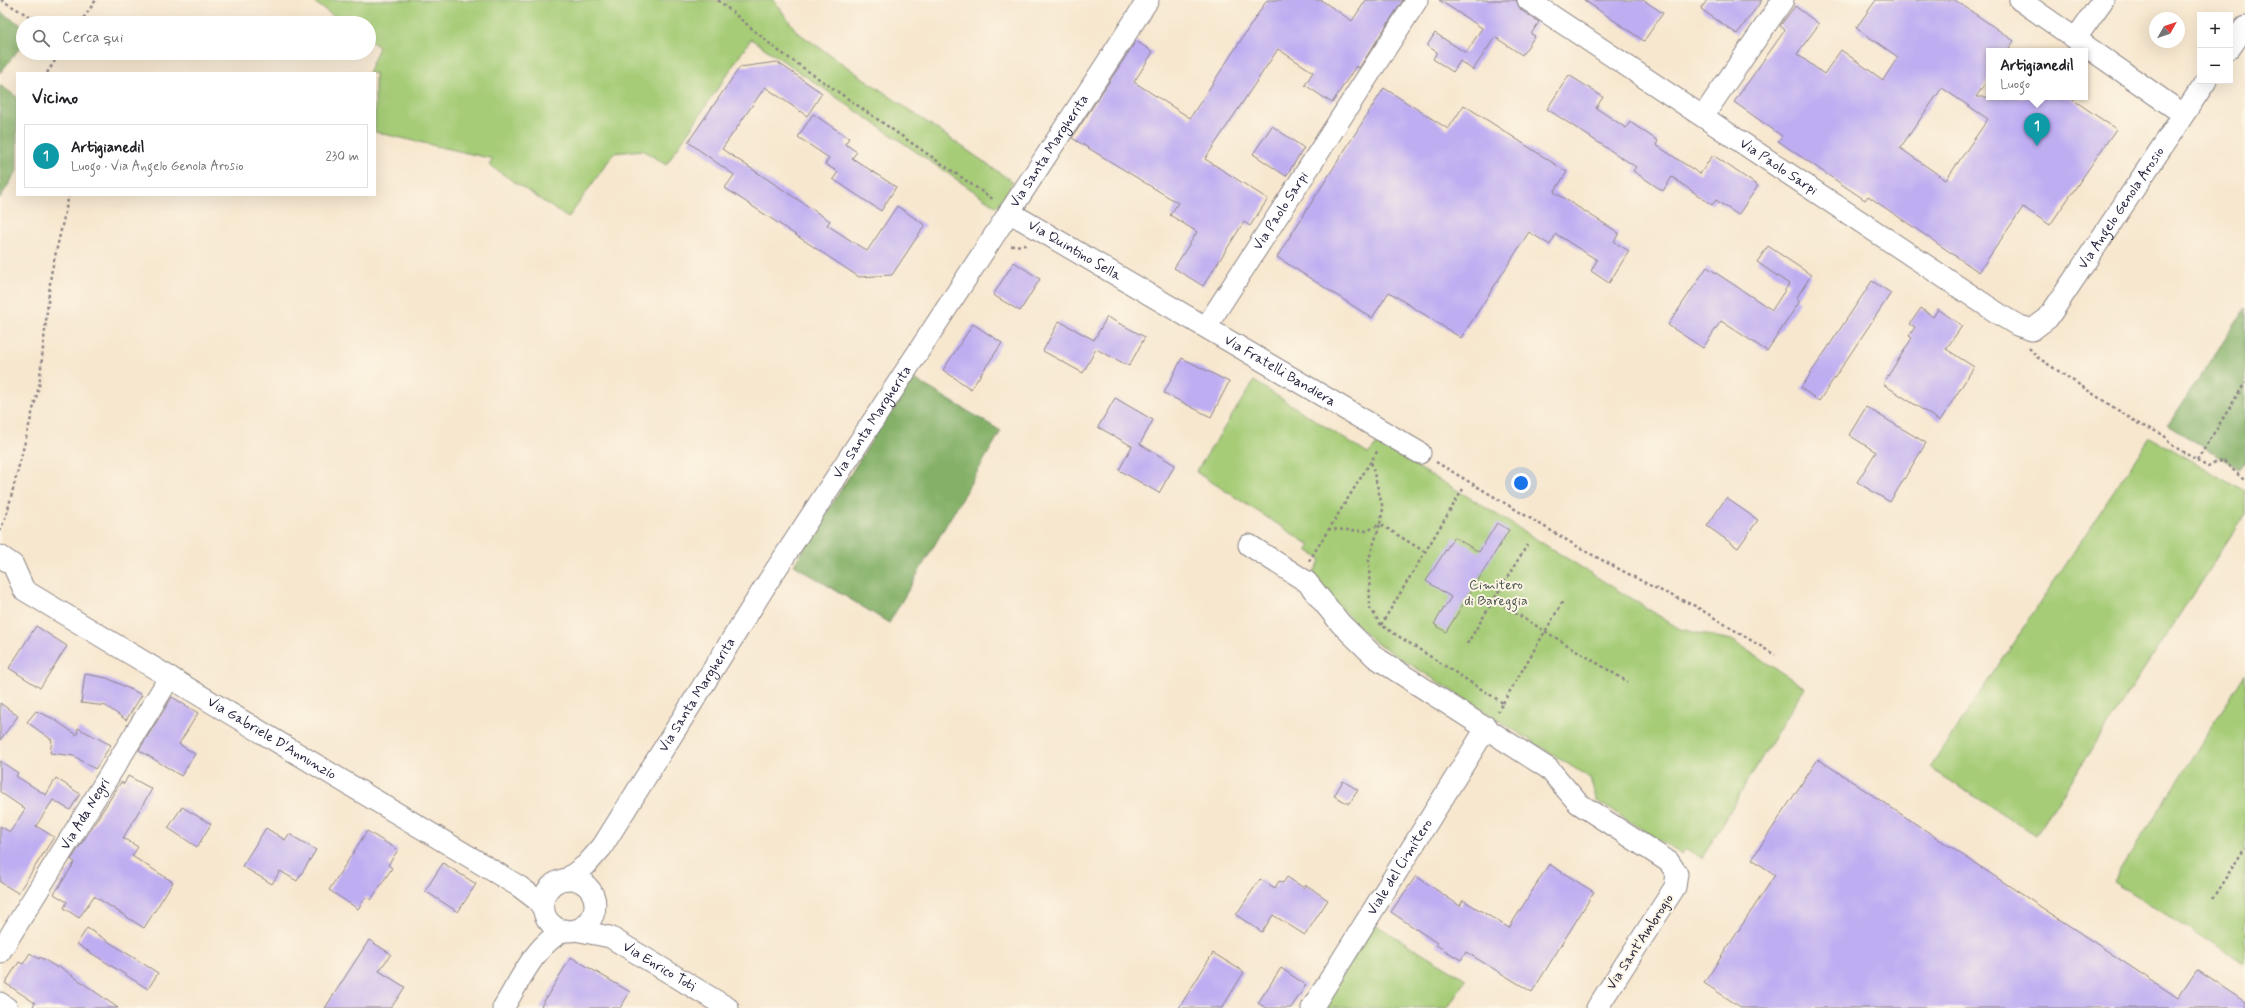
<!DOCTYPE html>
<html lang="it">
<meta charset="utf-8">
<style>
:root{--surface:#fff;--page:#f2f2f2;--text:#202124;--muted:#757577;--line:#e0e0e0;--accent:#d1495b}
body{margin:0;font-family:Mynerve,sans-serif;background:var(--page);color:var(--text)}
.controls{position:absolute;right:12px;top:12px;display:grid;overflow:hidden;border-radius:0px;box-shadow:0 4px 16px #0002}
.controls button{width:36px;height:36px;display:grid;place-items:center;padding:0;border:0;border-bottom:1px solid var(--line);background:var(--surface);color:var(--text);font:20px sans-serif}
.compass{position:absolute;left:2149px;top:12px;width:36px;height:36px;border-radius:50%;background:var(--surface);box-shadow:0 4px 16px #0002;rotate:50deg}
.you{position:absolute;left:1521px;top:483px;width:14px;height:14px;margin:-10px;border:3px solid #fff;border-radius:50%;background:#1a73e8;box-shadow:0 0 0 6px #1a73e833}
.badge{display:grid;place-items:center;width:26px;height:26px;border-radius:50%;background:var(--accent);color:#fff;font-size:13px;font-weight:700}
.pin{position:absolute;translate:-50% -33px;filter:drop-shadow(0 1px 2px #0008)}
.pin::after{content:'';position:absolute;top:21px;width:14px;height:12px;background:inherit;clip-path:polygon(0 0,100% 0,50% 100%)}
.popup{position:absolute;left:1986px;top:48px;width:102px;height:52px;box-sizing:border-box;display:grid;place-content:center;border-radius:0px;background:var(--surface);filter:drop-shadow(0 1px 3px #0005);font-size:13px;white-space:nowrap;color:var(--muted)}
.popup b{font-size:15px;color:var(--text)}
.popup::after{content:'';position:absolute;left:50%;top:100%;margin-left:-8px;border:8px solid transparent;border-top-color:var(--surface)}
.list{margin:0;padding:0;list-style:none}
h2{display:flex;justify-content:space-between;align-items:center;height:52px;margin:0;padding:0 16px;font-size:17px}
h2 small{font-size:13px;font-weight:400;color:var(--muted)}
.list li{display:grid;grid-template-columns:26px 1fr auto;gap:12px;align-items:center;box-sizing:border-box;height:64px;margin:0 8px 8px;padding:0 8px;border:1px solid var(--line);border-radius:0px}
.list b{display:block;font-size:15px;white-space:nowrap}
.list p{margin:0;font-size:13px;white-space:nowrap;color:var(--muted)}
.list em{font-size:13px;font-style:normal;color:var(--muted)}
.icon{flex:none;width:22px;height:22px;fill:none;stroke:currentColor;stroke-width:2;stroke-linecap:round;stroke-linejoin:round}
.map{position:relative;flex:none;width:2245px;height:1008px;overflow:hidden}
.search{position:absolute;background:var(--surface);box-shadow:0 4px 16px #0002;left:16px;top:16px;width:360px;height:44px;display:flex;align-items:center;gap:10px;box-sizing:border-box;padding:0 14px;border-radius:22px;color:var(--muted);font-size:15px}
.panel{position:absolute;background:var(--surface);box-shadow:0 4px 16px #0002;left:16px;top:72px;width:360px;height:124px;border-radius:0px}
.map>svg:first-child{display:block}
</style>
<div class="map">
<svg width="2245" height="1008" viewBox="0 0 2245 1008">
<rect width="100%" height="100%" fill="#fcf5e5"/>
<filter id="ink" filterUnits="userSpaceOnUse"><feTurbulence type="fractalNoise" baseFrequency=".025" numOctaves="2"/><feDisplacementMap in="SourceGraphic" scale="8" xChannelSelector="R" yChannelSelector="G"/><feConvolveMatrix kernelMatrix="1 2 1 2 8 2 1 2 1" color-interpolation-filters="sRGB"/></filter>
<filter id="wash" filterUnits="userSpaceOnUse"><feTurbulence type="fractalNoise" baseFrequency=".012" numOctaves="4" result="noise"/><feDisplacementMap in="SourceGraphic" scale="16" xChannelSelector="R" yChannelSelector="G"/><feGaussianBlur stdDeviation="0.9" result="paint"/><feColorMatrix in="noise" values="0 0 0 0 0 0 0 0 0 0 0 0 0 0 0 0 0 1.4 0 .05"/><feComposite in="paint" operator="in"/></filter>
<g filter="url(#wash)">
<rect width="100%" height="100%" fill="#f7e7cf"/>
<g fill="#a6cc77" stroke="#647759">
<path d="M311 0H774L797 32 1013 182 997 207 751 39 666 165 643 150 614 153 568 218 489 165 493 159 375 132V73H368L379 47 369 40V23H344Z"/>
<path d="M1254 381 1368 454 1377 444 1467 496 1680 629 1731 640 1804 687 1702 858 1686 849 1681 854 1597 801 1590 778 1372 640 1335 603 1313 573 1321 560 1307 550 1310 545 1196 472Z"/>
<path d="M2150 437 2245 492V514L2036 835 1930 768Z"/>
<path d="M2245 674V963L2113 882Z"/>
<path d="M1374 924 1466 979 1448 1008H1321Z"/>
</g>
<g fill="#84b068" stroke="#536952">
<path d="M0 12 23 26V44L0 73Z"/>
<path d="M0 85 17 97V171L0 198Z"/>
<path d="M2245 309V460L2239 469 2168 425Z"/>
<path d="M911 377 1001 431 889 623 794 565Z"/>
</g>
<g id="blocks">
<g fill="#bfadf2" fill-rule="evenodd">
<path d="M1267 0H1321L1352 21 1366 0H1403L1359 68 1356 66 1332 103 1305 85 1313 72 1278 49 1205 159 1268 199 1250 226 1244 222 1203 286 1174 268 1197 232 1170 215 1178 203 1072 138 1136 41 1153 52 1134 82 1190 118Z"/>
<path d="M1439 0H1516L1521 10 1539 22 1531 34 1535 36 1522 55 1495 37 1473 70 1460 61 1453 72 1433 59 1437 52 1427 46 1435 33 1466 53 1482 28Z"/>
<path d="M1584 0H1643L1663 13 1644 41Z"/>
<path d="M1707 0H1762L1737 34 1701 9Z"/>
<path d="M1876 0H1955L2014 41 2007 51H1989V78L1976 97H2069L2116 129 2050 225 2023 207 1979 272 1868 196 1865 200 1778 141 1782 136 1734 102 1785 30 1780 26 1795 6 1819 24 1797 54 1824 74 1841 50 1883 80 1898 57 1856 28ZM1942 88 1988 119 1946 180 1900 148Z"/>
<path d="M777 62 822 93 807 116 765 87 722 149 830 221 827 225 867 251 897 206 925 225 892 275 859 277 725 188 734 175 688 142 740 67Z"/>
<path d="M1569 75 1603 97 1596 108 1626 128 1630 122 1658 141 1656 145 1700 174 1713 155 1758 186 1738 215 1716 200 1712 205 1672 177 1663 191 1633 171 1636 167 1547 109Z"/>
<path d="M1384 88 1448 129 1464 105 1567 172 1554 192 1619 233 1614 242 1629 251 1609 283 1591 271 1597 260 1556 234 1550 245 1529 232 1461 338 1389 292 1372 318 1277 257Z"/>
<path d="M813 114 849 138 845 144 857 152 852 158 896 187 881 211 833 179 838 172 825 164 829 158 798 137Z"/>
<path d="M1272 126 1304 148 1286 176 1253 154Z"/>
<path d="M1768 246 1811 275 1796 299 1800 301 1767 351 1721 321 1703 348 1668 325 1707 267 1772 310 1789 284 1757 262Z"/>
<path d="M1014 262 1040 279 1020 311 993 295Z"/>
<path d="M1872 281 1891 293 1819 401 1801 388Z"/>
<path d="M1921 308 1933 317 1938 309 1962 326 1946 349 1974 367 1940 421 1883 384 1912 338 1909 336 1915 327 1910 324Z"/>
<path d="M1107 317 1145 337 1129 366 1096 349 1083 373 1043 351 1059 321 1094 340Z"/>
<path d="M973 324 1002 343 971 389 943 370Z"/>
<path d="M1182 358 1229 382 1211 417 1164 393Z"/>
<path d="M1115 398 1153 420 1140 444 1175 465 1159 493 1119 470 1132 446 1098 427Z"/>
<path d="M1866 407 1926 443 1890 502 1857 482 1876 452 1849 435Z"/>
<path d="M1726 498 1758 520 1738 548 1707 526Z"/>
<path d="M1497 523 1509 530 1446 632 1434 624 1451 597 1426 581 1454 537 1479 552Z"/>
<path d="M36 626 67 646 40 688 9 668Z"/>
<path d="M85 674 107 678 142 695 126 720 106 706 81 703Z"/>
<path d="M172 697 198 713 179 744 195 754 181 776 139 750Z"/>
<path d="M0 703 18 716 0 740Z"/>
<path d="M36 711 52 718 77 735 78 728 111 745 95 769 74 756 50 753 52 740 27 722Z"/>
<path d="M1818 759 2178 998 2197 970 2245 1002V1008H1742L1704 983 1775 875 1752 859Z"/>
<path d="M0 761 18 773 16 776 46 795 56 778 80 794 70 810 53 800 36 826 54 837 18 893 0 882V826L10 832 25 809 0 792Z"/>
<path d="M128 776 152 789 123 838 138 847 132 856 173 882 144 928 94 896 79 918 64 908 67 902 54 894 75 862 71 860 121 782 124 784Z"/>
<path d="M1343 781 1358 790 1349 804 1334 796Z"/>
<path d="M182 807 211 824 197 847 168 828Z"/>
<path d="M266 828 285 840 289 834 316 850 297 881 280 871 272 884 242 866Z"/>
<path d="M367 831 398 850 388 865 392 868 371 900 366 897 358 909 329 890Z"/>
<path d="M443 863 476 884 458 912 425 891Z"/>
<path d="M1549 864 1594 892 1532 992 1466 952 1461 960 1436 945 1437 943 1391 912 1416 876 1460 906 1463 900 1509 928Z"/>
<path d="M1287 877 1304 888 1306 885 1328 900 1305 935 1273 915 1262 932 1236 915 1260 879 1275 888 1279 881 1283 883Z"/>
<path d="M87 928 158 973 148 989 77 944Z"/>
<path d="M369 940 391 954 379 971 405 987 391 1008H325Z"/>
<path d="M30 953 39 959 40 957 58 968 59 966 118 1008H32L35 1003 5 983 19 962 23 964Z"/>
<path d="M1213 953 1244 972 1222 1008H1179Z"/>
<path d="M571 957 630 992 620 1008H540Z"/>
<path d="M1281 968 1306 985 1291 1008H1266L1258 1003Z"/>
</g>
</g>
</g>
<g filter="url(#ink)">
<use href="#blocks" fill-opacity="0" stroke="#8c8485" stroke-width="1"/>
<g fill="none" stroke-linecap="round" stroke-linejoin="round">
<defs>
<g id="minor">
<path id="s1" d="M1528 0 2002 316 2017 325 2032 330 2048 318 2206 81"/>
<path d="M2020 0 2183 114"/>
<path d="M2076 38 2103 0"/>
<path d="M2230 48 2245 27"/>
<path d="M1703 116 1783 0"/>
<path id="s2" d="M1009 212 1420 453"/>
<path id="s3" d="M1206 327 1417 0"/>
<path d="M1249 545 1307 582 1341 624 1375 657 1549 769 1578 803 1669 862 1677 874 1675 887 1597 1008"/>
<path id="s4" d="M0 556 13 565 24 590 520 887 537 900 544 909"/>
<path id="s5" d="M567 879 586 865 602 847 769 580 1148 0"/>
<circle cx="569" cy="905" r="26"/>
<path id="s6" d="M575 930 610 937 728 1008"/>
<path id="s7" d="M0 952 170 677"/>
<path d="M0 1003 7 1008"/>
<path d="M503 1008C520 981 535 944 565 930"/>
<path id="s8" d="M1312 1008 1487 727"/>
</g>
</defs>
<use href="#minor" stroke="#8c8485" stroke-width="23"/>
<g stroke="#8c8485" stroke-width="2.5" stroke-dasharray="3 3" stroke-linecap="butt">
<path d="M1 0 41 23"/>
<path d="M718 0 776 49 994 200"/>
<path d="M80 23 96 0"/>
<path d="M47 73 60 53"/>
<path d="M1011 246 1026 245"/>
<path d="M2029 348 2037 357 2139 424 2164 435 2170 444 2208 467 2217 462 2224 461 2245 481"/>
<path d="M2197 460 2245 383"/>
<path d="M1436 462 1585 551 1655 588 1695 606 1775 655"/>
<path d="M1328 529 1367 531 1380 524 1383 509 1371 461"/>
<path d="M0 531 7 513 39 386 51 274 69 195"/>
<path d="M1425 552 1380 524 1369 559 1370 608 1381 625 1503 703 1498 711"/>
<path d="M1309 561 1378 450"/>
<path d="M1494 600 1628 682"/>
<path d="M1381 625 1463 489"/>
<path d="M1467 644 1527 545"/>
<path d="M1503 703 1563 601"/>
<path d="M2212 899 2245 848"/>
</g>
<use href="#minor" stroke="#fff" stroke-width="21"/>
</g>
</g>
<g text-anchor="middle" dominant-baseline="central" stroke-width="4" stroke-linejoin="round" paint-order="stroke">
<g font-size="14" fill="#22223b" stroke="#fcf5e5">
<text stroke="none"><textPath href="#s5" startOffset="875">Via Santa Margherita</textPath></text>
<text stroke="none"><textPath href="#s1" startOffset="301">Via Paolo Sarpi</textPath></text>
<text stroke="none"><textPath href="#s1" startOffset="755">Via Angelo Genola Arosio</textPath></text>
<text stroke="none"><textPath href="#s3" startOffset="138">Via Paolo Sarpi</textPath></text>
<text stroke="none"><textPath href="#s2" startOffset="76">Via Quintino Sella</textPath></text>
<text stroke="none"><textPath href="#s2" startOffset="314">Via Fratelli Bandiera</textPath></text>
<text stroke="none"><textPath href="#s5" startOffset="551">Via Santa Margherita</textPath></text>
<text stroke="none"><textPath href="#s5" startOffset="227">Via Santa Margherita</textPath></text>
<text stroke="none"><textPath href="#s4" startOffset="332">Via Gabriele D'Annunzio</textPath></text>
<text stroke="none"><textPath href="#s7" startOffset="162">Via Ada Negri</textPath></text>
<text stroke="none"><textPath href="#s8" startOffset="166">Viale del Cimitero</textPath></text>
<text transform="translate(1640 942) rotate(-57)">Via Sant'Ambrogio</text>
<text stroke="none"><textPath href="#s6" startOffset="93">Via Enrico Toti</textPath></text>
</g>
<g font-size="14" fill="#4a554d" stroke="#fcf5e5">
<text x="1496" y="585">Cimitero<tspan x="1496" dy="16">di Bareggia</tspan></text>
</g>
</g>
</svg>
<div class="controls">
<button>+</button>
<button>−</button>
</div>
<svg class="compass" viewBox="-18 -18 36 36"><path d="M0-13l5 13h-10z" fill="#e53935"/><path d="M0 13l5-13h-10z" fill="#757577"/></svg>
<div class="you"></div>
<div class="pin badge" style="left:2037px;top:146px;background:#0f9aa8">1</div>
<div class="popup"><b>Artigianedil</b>Luogo</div>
<div class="search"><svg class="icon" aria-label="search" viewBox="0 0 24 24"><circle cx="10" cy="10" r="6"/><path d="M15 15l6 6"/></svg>Cerca qui</div>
<section class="panel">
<h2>Vicino<small></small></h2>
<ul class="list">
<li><span class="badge" style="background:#0f9aa8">1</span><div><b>Artigianedil</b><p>Luogo · Via Angelo Genola Arosio</p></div><em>230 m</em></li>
</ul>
</section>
</div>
